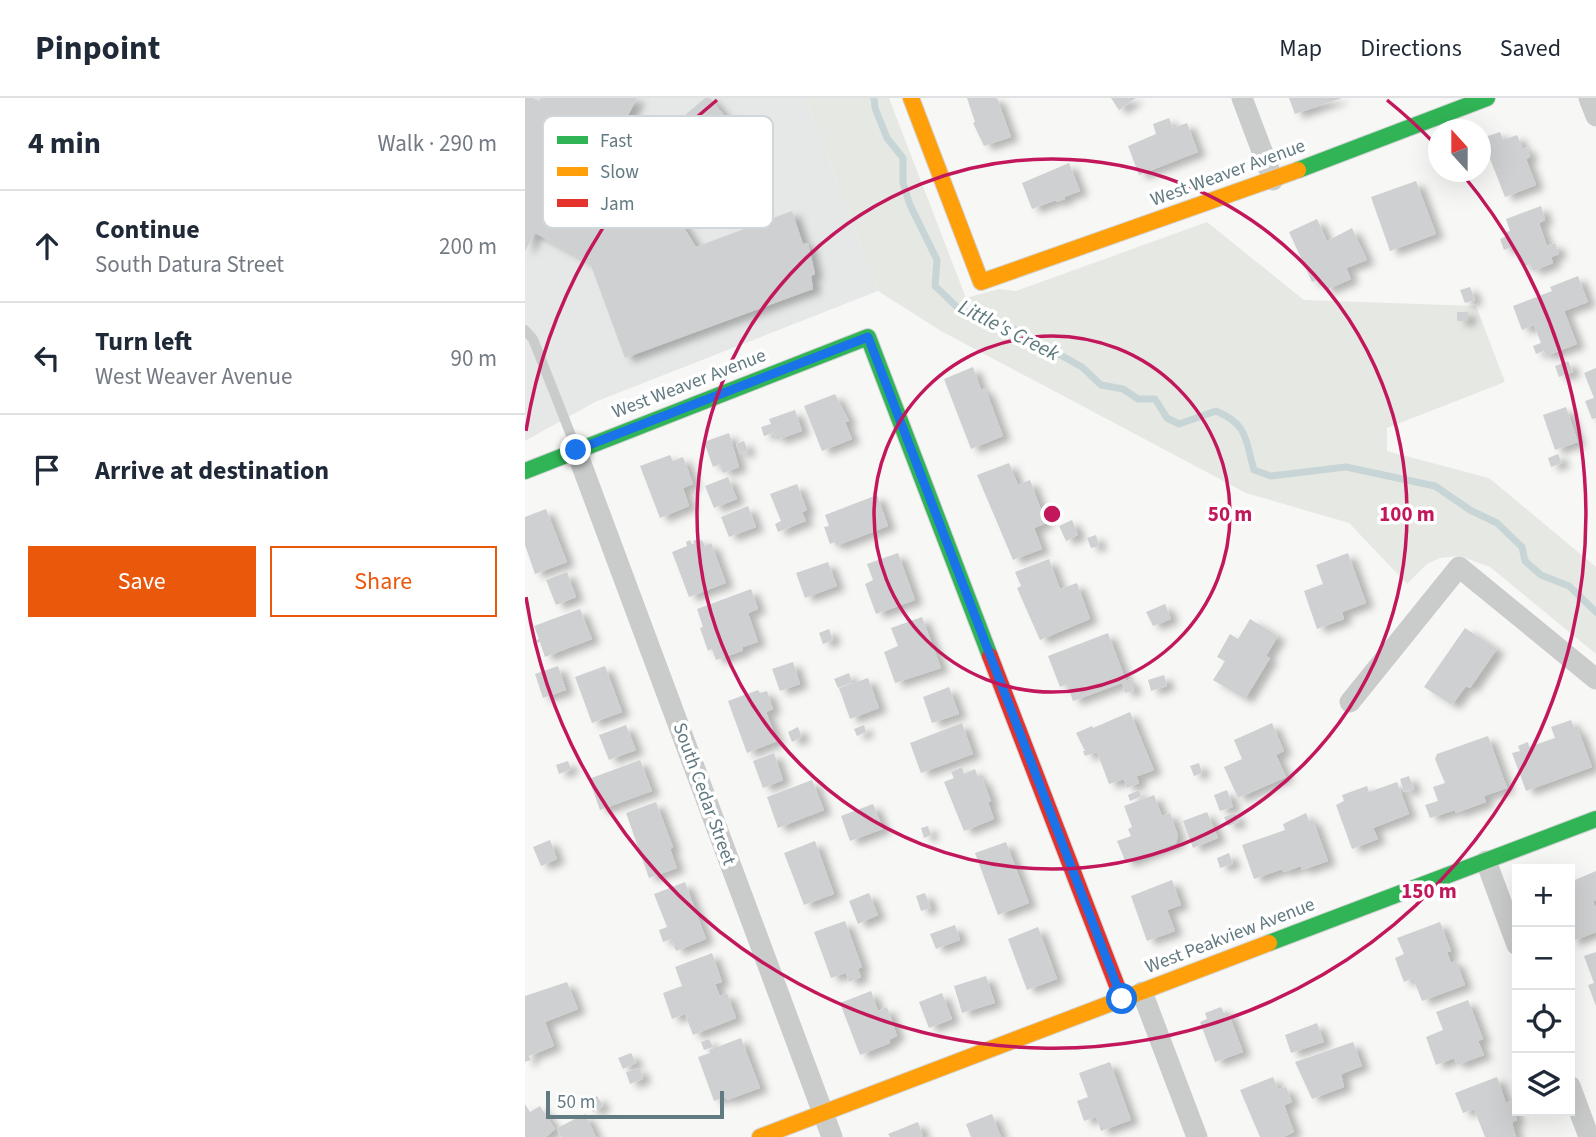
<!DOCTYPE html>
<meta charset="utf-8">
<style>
:root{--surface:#fff;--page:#f2f2f3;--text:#1f2937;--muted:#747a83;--line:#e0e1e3;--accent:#ea580c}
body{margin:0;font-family:"Source Sans 3",sans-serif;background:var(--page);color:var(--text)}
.controls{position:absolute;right:21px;bottom:21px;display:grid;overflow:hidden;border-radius:0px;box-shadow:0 7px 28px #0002}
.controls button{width:63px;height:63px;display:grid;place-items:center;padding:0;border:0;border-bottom:2px solid var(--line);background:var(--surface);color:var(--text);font:35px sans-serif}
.compass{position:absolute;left:903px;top:21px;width:63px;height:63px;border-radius:50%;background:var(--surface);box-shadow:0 7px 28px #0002;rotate:339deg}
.scale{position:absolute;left:21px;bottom:18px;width:178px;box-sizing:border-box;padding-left:7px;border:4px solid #627a82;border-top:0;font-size:19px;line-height:24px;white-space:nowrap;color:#627a82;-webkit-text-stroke:5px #fff;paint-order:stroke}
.stop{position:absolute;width:21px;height:21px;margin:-16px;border:5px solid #1a73e8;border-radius:50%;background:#fff}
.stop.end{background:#1a73e8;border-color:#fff;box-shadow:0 2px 7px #0008}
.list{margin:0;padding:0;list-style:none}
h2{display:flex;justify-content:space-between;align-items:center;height:91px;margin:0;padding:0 28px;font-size:30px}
h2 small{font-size:23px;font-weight:400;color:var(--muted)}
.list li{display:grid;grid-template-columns:46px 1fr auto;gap:21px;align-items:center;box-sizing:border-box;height:112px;padding:0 28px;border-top:2px solid var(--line)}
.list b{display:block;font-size:26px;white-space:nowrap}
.list p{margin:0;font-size:23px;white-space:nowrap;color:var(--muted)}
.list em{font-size:23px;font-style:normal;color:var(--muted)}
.actions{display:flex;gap:14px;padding:21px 28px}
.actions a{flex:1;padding:16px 0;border:2px solid var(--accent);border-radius:0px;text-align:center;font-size:24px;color:var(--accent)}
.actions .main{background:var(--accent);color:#fff}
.icon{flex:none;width:38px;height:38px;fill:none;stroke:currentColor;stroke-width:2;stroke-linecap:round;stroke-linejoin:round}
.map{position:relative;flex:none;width:1071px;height:1039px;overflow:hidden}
header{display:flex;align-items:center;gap:42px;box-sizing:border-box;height:98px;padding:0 35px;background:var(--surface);border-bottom:2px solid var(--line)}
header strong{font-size:33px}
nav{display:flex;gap:38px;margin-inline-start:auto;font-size:24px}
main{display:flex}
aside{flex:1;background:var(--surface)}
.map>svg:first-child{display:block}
</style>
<header>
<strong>Pinpoint</strong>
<nav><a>Map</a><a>Directions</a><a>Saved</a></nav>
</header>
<main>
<aside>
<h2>4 min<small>Walk · 290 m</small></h2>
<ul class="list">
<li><svg class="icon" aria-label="ahead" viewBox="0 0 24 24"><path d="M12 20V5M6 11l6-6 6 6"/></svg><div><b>Continue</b><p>South Datura Street</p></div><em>200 m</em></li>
<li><svg class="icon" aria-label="left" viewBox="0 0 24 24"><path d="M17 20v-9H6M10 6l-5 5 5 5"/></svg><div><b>Turn left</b><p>West Weaver Avenue</p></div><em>90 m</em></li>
<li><svg class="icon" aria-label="arrive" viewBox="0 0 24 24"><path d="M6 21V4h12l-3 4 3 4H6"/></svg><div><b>Arrive at destination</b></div></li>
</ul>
<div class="actions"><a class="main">Save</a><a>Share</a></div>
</aside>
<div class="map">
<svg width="1071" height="1039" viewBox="0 0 1071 1039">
<defs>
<filter id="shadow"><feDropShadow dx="8" dy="4.5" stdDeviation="3.5" flood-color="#0004"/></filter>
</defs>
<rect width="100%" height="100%" fill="#f7f7f6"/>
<path fill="#e6e8e7" d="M0 0H281L353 193 70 304 0 343Z"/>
<path fill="#e6e9e3" d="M281 0H364L441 200 474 191 491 193 682 124 779 202 951 208 980 284 862 330V353L964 380 1071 469V556L965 469 935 458 915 460 902 466 882 486 824 425 721 395 416 233 353 193Z"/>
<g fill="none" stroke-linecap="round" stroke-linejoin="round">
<path stroke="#c8d5d6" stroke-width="7" d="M349 0 350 10 362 40 378 60V85L385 107 412 162 410 188 434 211 470 221 557 269 576 287 598 291 613 301H630L642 320 654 326 691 313C724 327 720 342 729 372L746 378 821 369 910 388 945 412 972 425 997 449 1000 463 1016 477 1044 488 1071 514"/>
</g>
<g fill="#ced0d1" filter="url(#shadow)">
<path d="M0 0H8L14 3 16 0H112L88 47 105 64 180 0H185L204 23 209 22 225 49 222 52 230 65 168 117 163 109 152 118 171 149 267 113 278 146 283 145 290 176 286 178 288 191 100 260 65 165 10 135 0 153Z"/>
<path d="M442 0H472L486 39 459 48 448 25 450 24Z"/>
<path d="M586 0H611L594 12Z"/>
<path d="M764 0H817L770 16Z"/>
<path d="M644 20 648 30 662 25 673 54 614 77 603 48 631 36 628 26Z"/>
<path d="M975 34 978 42 992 37 998 51 1002 49 1005 59 1001 61 1011 87 980 99 957 40Z"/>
<path d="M544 65 555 93 539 99 540 101 532 104 531 102 507 111 497 85Z"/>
<path d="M891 83 911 136 865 153 846 99Z"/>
<path d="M1016 108 1020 122 1014 125 1022 148 1030 145 1034 156 1026 159 1028 165 1008 173 1005 166 998 169 990 148 979 152 975 141 982 138 981 134 985 133 981 121Z"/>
<path d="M792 121 802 143 827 130 842 162 821 170 826 181 801 192 796 181 787 184 764 134Z"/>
<path d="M1053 178 1063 204 1039 213 1052 246 1021 258 1019 253 1011 256 1008 248 1016 245 1009 227 997 232 988 208 1027 193 1025 189Z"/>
<path d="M945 189 950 202 940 205 935 192Z"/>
<rect x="932" y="214" width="11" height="9"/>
<path d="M1043 263 1048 274 1034 279 1030 268Z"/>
<path d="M448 269 456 292 460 290 478 338 446 351 419 281Z"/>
<path d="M1071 270V320L1067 321 1060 303 1069 300 1059 275Z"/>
<path d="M310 296 324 323 320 324 327 341 297 353 279 308Z"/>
<path d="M1041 309 1053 344 1030 352 1018 317Z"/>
<path d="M270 312 277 333 252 342 249 335 239 338 236 329 246 326 244 321Z"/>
<path d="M204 335 214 369 198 375 195 366 188 369 179 344Z"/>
<path d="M219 343 223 353 215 356 211 346Z"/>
<path d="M1033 356 1037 365 1026 369 1023 360Z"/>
<path d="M145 357 148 363 158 359 168 386 158 390 164 408 135 420 115 368Z"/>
<path d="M484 365 493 387 505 382 521 425 509 430 517 451 488 462 452 377Z"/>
<path d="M203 379 212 401 189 410 180 388Z"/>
<path d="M272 386 282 412 277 414 281 423 253 434 250 426 256 423 245 396Z"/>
<path d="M352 397 363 428 311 448 310 444 305 446 299 429 304 428 300 417Z"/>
<path d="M223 408 231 429 204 439 196 419Z"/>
<path d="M21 411 42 464 10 476 0 447V419Z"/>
<path d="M547 422 553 437 541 443 534 428Z"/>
<path d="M571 437 574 448 566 450 562 440Z"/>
<path d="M173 441 174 443 177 442 180 448 186 445 201 485 164 499 147 454 162 448 161 444 165 442 167 446H169L168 443Z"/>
<path d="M373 455 390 502 351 516 340 486 348 482 342 466Z"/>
<path d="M823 455 841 505 817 514 819 521 792 531 779 493 798 486 791 467Z"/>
<path d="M524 461 535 491 552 485 565 521 515 542 492 490 496 488 490 474Z"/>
<path d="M303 464 312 488 280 500 271 475Z"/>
<path d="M42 474 51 499 31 507 21 482Z"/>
<path d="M226 491 233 511 223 515 233 544 218 549 217 553 191 562 187 551 183 553 175 530 178 529 172 511Z"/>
<path d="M640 506 646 521 628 528 621 514Z"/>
<path d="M55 511 67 541 20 559 15 544 12 545 11 542 14 541 9 528Z"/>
<path d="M397 519 416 570 370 585 359 554 373 548 366 530Z"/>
<path d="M725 521 753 538 741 558 745 560 720 601 688 582 700 563 692 559 705 536 713 541Z"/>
<path d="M940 530 972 551 945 590 941 588 927 607 899 589Z"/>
<path d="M304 531 308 542 298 546 294 535Z"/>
<path d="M583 535 601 583 605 581 609 592 600 595 597 585 548 603 542 586 535 589 523 558Z"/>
<path d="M268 564 275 586 255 593 247 571Z"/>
<path d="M33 568 41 592 18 600 10 576Z"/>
<path d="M80 568 97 614 67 625 50 579Z"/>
<path d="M324 575 327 584 313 590 309 581Z"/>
<path d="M639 577 642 588 626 593 623 582Z"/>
<path d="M343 580 354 610 325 621 314 590Z"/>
<path d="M424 589 434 616 407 625 398 599Z"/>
<path d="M233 592 235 595 242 593 248 611 241 614 252 643 222 655 203 603Z"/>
<path d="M605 614 629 672 613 678 611 676 614 685 602 690 599 681 584 686 572 654 560 658 558 653H560L551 635 567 628 568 630Z"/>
<path d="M1046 622 1050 632 1053 631 1067 669 1001 693 987 655 995 653 993 648 1003 644 1004 649 1030 640 1026 629Z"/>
<path d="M437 625 448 656 396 675 385 645Z"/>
<path d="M747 625 759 653 751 657 761 679 713 700 699 669 717 661 709 642Z"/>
<path d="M101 627 111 652 84 662 74 637Z"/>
<path d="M339 627 341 634 332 638 329 631Z"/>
<path d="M273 629 277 639 267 644 263 634Z"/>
<path d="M963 638 982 690 959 698 961 704 931 715 930 712 905 720 900 707 913 703 908 689 920 685 910 661 912 656Z"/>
<path d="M249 655 258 682 238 690 228 663Z"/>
<path d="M115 662 127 693 75 712 64 681Z"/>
<path d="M43 663 46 671 34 676 31 667Z"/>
<path d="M674 665 677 675 669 678 665 668Z"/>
<path d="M437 669 439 676 450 671 454 682 457 680 466 703 463 704 469 721 439 733 419 684 429 680 426 674Z"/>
<path d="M884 678 889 691 879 694 875 681Z"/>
<path d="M287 682 299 712 253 730 242 699Z"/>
<path d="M872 684 884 716 848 730 853 741 827 751 811 707 819 703 817 697 842 688 844 694Z"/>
<path d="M614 692 616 698 605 703 603 697Z"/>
<path d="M702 692 708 709 695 713 689 697Z"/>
<path d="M629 697 637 718 645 715 653 738 651 745 601 765 592 743 606 738 603 731 607 729 599 708Z"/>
<path d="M131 704 148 749 145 751 152 770 124 780 101 715Z"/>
<path d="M348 706 358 731 325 743 316 718Z"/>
<path d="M682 714 693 740 668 750 658 723Z"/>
<path d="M710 715 714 724 703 728 699 719Z"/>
<path d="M781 715 784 723 788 722 803 763 777 772 776 768 759 774 757 771 729 781 717 747 760 732 758 726Z"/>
<path d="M403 728 406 737 399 740 396 730Z"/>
<path d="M25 742 32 761 16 768 8 749Z"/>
<path d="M290 743 309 796 279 807 259 755Z"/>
<path d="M481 744 504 805 473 817 450 755Z"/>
<path d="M704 755 708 766 695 770 692 760Z"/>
<path d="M1071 773V802L1068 803 1071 810V834L1045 844V784Z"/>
<path d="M647 782 656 807 642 812 650 833 622 843 606 798Z"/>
<path d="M160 784 181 841 151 853 146 841 138 844 134 832 142 829 129 796Z"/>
<path d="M344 795 353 817 333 826 324 803Z"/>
<path d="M400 795 406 810 396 813 391 798Z"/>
<path d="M320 823 337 869 333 871 336 879 324 884 321 875 306 880 289 834Z"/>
<path d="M915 824 926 853 922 854 926 865 931 863 940 887 897 903 888 880 879 884 870 860 879 856 872 840Z"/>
<path d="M430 827 435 842 411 851 405 836Z"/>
<path d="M513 829 532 881 502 892 483 841Z"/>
<path d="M1071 854V908L1063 887 1069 885 1059 858Z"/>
<path d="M187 855 197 884 190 886 195 898 202 895 211 920 168 937 160 916 147 921 138 895 157 888 150 869Z"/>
<path d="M461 878 470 905 437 915 429 888Z"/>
<path d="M42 884 53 911 20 924 29 948 4 958 6 962 0 964V898Z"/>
<path d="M346 893 353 913 362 909 372 938 364 942 365 945 335 957 315 905Z"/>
<path d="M417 895 427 921 404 930 394 904Z"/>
<path d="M943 902 958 941 953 943 959 957 932 967 929 960 911 967 901 939 918 932 911 914Z"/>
<path d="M696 909 699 915 703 914 718 954 690 964 675 924 682 921 680 915Z"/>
<path d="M792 925 799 944 766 955 760 937Z"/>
<path d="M216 940 235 990 202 1002 201 999 189 1003 173 959 185 955 184 952Z"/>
<path d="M184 941 188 949 179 952 176 944Z"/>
<path d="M828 944 837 968 816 976 819 989 787 1001 770 964Z"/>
<path d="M106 955 111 965 98 971 93 960Z"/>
<path d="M585 964 606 1022 576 1033 571 1019 559 1023 552 1003 563 999 554 975Z"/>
<path d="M115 970 118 981 105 986 101 974Z"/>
<path d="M748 979 753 991 761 989 767 1004 759 1007 769 1034 758 1039H735L715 992Z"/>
<path d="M972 979 981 1005 985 1003 992 1022 987 1024 991 1039H960L949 1011 938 1015 930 995Z"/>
<path d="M72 998 78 1008 68 1014 62 1005Z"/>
<path d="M0 1006 5 1014 15 1008 30 1031 21 1039H0Z"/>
<path d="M60 1016 71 1039H36L32 1030Z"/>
<path d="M467 1016 476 1039H446L441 1026Z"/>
<path d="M393 1024 398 1039H365L363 1036Z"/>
</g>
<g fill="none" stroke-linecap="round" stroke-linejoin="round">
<defs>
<g id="fast">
<path d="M773 72 962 0"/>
<path d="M0 373 343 239 465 558"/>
<path d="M744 845 1071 721"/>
</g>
<g id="slow">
<path d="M386 0 456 184 773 72"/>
<path d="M235 1039 744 845"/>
</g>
<path id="jam" d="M465 558 597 901"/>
</defs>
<use href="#fast" stroke="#d3d4d4" stroke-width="18"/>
<use href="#slow" stroke="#d3d4d4" stroke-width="18"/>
<use href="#jam" stroke="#d3d4d4" stroke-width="18"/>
<path stroke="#cacccc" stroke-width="10" d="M0 232 8 241 51 350"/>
<g stroke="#cacccc" stroke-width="21">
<path d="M717 0 748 82"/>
<path d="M1064 0 1071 18"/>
<path d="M51 352 307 1039"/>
<path d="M825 604 934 469 1071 581"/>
<path d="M961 763 992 847"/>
<path d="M617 894 672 1039"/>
<path d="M1045 988 1064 1039"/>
</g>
<use href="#fast" stroke="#30b455" stroke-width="16"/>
<use href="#slow" stroke="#ff9f0a" stroke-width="16"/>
<use href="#jam" stroke="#e5322d" stroke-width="16"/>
</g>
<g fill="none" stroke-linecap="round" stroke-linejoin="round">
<path stroke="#1a73e8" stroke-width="9" d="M51 352 343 239 597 901"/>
</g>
<g fill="none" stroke="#c2185b" stroke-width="3.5">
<circle cx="527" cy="416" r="178"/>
<circle cx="527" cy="416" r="355"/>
<path d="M1 333A533 533 0 0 1 192 2M862 2A533 533 0 0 1 910 46M938 77A533 533 0 1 1 1 499"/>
</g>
<g text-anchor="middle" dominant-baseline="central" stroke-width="7" stroke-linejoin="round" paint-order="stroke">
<g font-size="19" fill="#627a82" stroke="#fff">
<text transform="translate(703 75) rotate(-20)">West Weaver Avenue</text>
<text transform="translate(164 286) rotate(-21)">West Weaver Avenue</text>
<text transform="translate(179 696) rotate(70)">South Cedar Street</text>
<text transform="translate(705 838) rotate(-21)">West Peakview Avenue</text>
</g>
<g font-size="21" font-style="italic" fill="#5d7a7c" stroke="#fff">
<text transform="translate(484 232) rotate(27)">Little's Creek</text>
</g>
</g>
<rect x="18" y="18" width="230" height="112" rx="10" fill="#fff" stroke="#d0d7da" stroke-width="2"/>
<rect x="32" y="38" width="31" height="8" fill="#30b455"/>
<rect x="32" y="69" width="31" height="9" fill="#ff9f0a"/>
<rect x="32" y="101" width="31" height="8" fill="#e5322d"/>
<g font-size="19" fill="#627a82">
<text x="75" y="49">Fast</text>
<text x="75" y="80">Slow</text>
<text x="75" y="112">Jam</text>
</g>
<circle cx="527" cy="416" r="10" fill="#c2185b" stroke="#fff" stroke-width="3.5"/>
<g font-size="21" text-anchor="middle" font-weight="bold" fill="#c2185b" stroke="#fff" stroke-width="7" stroke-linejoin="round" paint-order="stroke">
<text x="705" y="423">50 m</text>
<text x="882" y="423">100 m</text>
<text x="904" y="800">150 m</text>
</g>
</svg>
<div class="controls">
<button>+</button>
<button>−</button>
<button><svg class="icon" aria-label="locate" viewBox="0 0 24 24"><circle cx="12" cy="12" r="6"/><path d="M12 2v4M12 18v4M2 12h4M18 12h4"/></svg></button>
<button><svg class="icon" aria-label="layers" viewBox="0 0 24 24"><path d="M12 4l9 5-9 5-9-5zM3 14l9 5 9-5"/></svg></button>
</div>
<svg class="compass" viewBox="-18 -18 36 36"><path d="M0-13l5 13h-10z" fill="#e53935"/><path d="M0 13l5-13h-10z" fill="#747a83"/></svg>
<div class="scale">50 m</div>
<div class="stop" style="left:597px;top:901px"></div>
<div class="stop end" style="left:51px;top:352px"></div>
</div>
</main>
